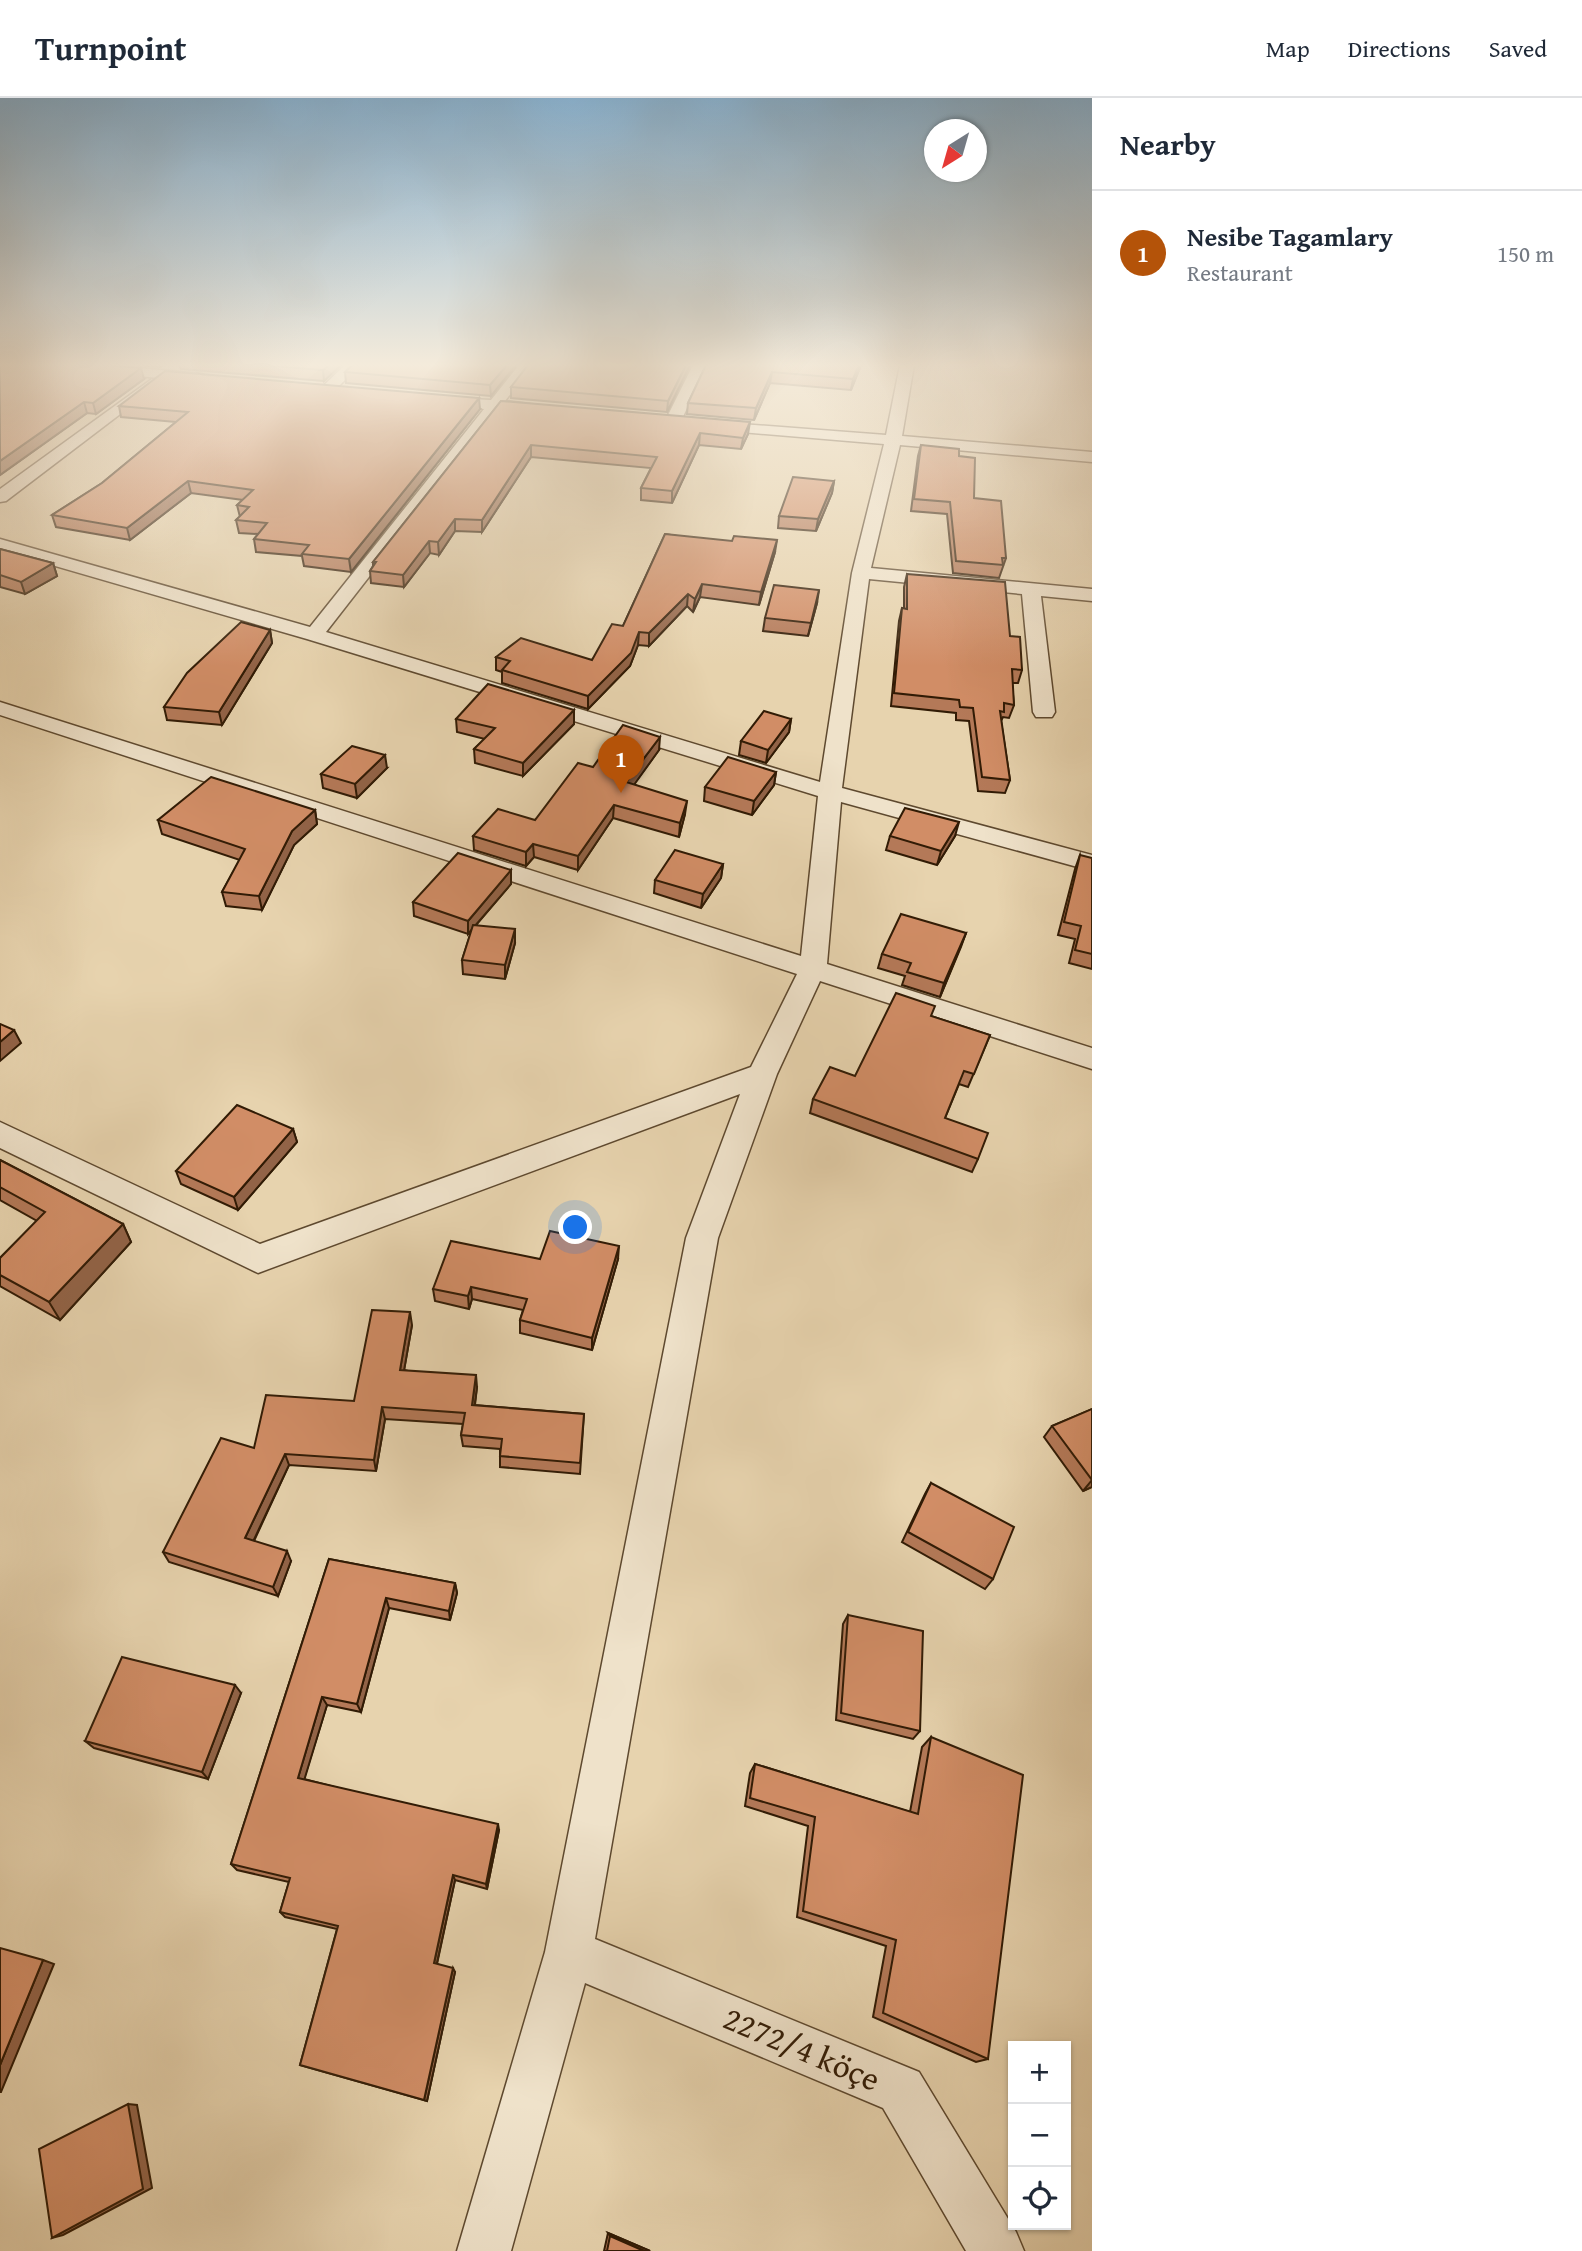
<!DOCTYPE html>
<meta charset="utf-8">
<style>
:root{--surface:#fff;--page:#f6f6f7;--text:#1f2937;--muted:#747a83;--line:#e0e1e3;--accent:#b45309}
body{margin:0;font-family:"Gentium Book Plus",serif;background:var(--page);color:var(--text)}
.controls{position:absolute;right:21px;bottom:21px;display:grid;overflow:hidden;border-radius:0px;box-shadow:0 2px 5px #0004}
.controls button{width:63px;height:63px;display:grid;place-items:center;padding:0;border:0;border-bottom:2px solid var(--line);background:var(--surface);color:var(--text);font:35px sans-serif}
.compass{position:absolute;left:924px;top:21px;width:63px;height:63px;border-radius:50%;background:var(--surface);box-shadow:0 2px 5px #0004;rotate:217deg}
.you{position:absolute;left:576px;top:1130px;width:24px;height:24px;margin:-18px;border:5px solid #fff;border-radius:50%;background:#1a73e8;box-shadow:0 0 0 10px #1a73e833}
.badge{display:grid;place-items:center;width:46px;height:46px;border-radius:50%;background:var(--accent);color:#fff;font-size:23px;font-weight:700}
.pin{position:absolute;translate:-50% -58px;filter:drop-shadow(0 2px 4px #0008)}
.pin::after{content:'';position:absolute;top:37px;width:24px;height:21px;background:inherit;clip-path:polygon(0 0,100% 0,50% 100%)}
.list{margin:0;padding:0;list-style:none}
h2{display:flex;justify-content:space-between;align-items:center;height:91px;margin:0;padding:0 28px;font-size:30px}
h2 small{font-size:23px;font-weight:400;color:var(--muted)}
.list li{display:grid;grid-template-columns:46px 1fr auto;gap:21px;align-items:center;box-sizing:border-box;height:126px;padding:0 28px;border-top:2px solid var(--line)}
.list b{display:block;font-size:26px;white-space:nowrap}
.list p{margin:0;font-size:23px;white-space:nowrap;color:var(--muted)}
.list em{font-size:23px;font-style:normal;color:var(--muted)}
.icon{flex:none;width:38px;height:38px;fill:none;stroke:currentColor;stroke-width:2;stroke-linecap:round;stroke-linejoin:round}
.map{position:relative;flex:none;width:1092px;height:2153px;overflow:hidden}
header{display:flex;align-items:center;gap:42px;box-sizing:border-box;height:98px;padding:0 35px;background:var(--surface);border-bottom:2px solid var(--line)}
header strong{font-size:33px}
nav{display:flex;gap:38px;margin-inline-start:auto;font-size:24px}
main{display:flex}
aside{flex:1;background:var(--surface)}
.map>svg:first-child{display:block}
</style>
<header>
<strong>Turnpoint</strong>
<nav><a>Map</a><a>Directions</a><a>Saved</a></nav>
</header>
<main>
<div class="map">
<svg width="1092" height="2153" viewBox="0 0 1092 2153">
<rect width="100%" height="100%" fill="#e7d3ae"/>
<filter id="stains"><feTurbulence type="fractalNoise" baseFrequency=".00286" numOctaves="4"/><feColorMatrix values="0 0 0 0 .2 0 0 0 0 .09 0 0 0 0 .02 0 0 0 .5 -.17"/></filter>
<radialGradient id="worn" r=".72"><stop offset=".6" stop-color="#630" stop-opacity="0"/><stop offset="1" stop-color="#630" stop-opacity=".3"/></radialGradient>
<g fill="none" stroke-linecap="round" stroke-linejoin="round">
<defs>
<g id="minor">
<path d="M55 267H108L202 276 209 280 202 284 62 271Z"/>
<path d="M345 267H360L332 295H322L320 292 322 289Z"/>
<path d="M519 267H533L505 303 545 308 548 311 545 314 499 312 326 534 820 684 852 475 884 346 706 331 701 329 698 326 701 323 886 337 900 267H914L902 338 1092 354V364L900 347 871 470 1092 491V503L1041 498 1055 614 1052 619H1036L1033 614 1022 496 869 481 842 690 1092 757V773L841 704 827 866 1092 950V971L820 883 777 976 718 1140 595 1841 919 1974 1016 2134 1024 2153H966L883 2010 585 1885 511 2153H457L545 1854 686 1140 740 996 258 1175 0 1050V1024L260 1146 751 969 797 876 0 617V604L801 858 818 698 307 541 0 452V441L310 529 484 311 438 306 433 305 431 302 433 299 491 302Z"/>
<path d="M693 267H707L681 323 678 326H668L665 323Z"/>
<path d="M152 281 157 282 159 285 157 288 6 403 0 404V391Z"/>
</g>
</defs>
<use href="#minor" stroke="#5e492f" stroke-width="3"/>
<use href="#minor" fill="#efe2ca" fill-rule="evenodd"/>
</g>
<g fill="#b47958" stroke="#311b05" stroke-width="2">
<path d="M0 267 144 281 96 316 87 315 0 377Z"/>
<path d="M136 267H163L160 269Z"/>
<path d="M179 267H341L324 283 181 271Z"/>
<path d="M352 267H516L491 298 346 285 345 274Z"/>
<path d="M690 267 667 314 511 300V289Z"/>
<path d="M706 267H861L851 292 770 285 754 322 687 316 688 305Z"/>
<path d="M501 303 748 336 741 351 699 347 672 405 641 402V390L651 370 531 359 482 434 455 433 439 457 430 455 404 489 371 485 370 473 373 468V464Z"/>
<path d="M119 308 480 311 351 474 304 468 302 458 256 454 254 441 258 436 239 435 236 422 240 419 237 407 243 402 191 395 130 442 56 429 52 417 102 385 176 324 121 319Z"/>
<path d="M921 347 959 358 974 400 1006 460 999 480 953 475 947 416 911 413 918 358Z"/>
<path d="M834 383 832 395 816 433 778 430 779 418Z"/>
<path d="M665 436 775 454 759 507 700 499 693 514 687 508 649 548 638 547 630 568 588 611 502 585V574L496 572V559L592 562 623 528Z"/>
<path d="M0 451 53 465 57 478 25 496 0 489Z"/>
<path d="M907 476 1010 538 1022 572 1018 585H1012L1014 607 1009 620 1003 619 1001 623 1010 682 1005 695 978 693 969 623 956 622V615L891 608 899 523 902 510H904V489Z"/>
<path d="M817 505 808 538 763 533 765 520Z"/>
<path d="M270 532 272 545 222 627 167 622 164 609Z"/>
<path d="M574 612V626L523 678 475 665 474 651 485 641 457 634 456 621Z"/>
<path d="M791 621 789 634 766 665 739 657 741 643Z"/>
<path d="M659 652 634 686 685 716 679 739 613 720 578 772 534 759 526 768 474 752 473 738 535 722 593 669Z"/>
<path d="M387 670 357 700 323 690 321 676Z"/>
<path d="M776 674 774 687 752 717 704 703 705 689Z"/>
<path d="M315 712 317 726 294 747 262 812 226 808 222 794 240 762 162 736 158 722Z"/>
<path d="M890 738H955L937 767 886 752Z"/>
<path d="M1080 757 1092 828V871L1069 865 1075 841 1058 837 1075 771Z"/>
<path d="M723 766 721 780 701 810 654 795 655 782Z"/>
<path d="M511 772V786L476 827 515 845 505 881 463 876 462 862 471 834 468 836 414 818 413 804Z"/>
<path d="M966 835 940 899 902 887 905 878 878 870 882 856Z"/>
<path d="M931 918 990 937 968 989 959 986 945 1020 978 1061 972 1074 810 1015 813 1001 855 978Z"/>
<path d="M293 1031 297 1044 238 1112 181 1086 176 1073Z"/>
<path d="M0 1062 123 1126 131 1144 60 1222 0 1188V1160L37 1123 0 1102Z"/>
<path d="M540 1161H618L592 1252 520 1235V1222L523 1212 472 1201 469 1211 435 1203 433 1191Z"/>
<path d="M412 1227 404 1272 477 1289 475 1307 584 1316 580 1376 500 1369V1351L463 1348 461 1337 463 1326 385 1321 376 1373 289 1367 254 1443 291 1463 278 1498 169 1464 163 1454 254 1350 354 1303Z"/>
<path d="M1092 1311V1389L1083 1393 1044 1339 1052 1328Z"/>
<path d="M931 1385 993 1481 985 1491 902 1444 925 1396Z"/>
<path d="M329 1461 455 1485 457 1495 450 1522 389 1510 361 1614 327 1607 304 1681 499 1732 487 1791 455 1782 437 1866 455 1874 427 2003 300 1967 337 1831 285 1819 280 1814 289 1784 237 1772 231 1766Z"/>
<path d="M848 1517 920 1633 913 1641 836 1622 843 1526Z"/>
<path d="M241 1595 208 1681 94 1650 85 1643Z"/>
<path d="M931 1639 988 1961 976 1964 873 1919 886 1848 797 1819 808 1728 745 1708 750 1675 755 1666 910 1714 922 1649Z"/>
<path d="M608 2135 650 2153H604Z"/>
</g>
<g fill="#926347" stroke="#311b05" stroke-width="2">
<path d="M329 267H341L324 283 323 272Z"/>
<path d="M507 267H516L491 298 490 287Z"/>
<path d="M686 267H690L667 314 668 303Z"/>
<path d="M859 267H861L851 292 853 281Z"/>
<path d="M141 270 144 281 96 316 93 305Z"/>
<path d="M772 274 770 285 754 322 756 310Z"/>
<path d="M479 300 480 311 351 474 349 461Z"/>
<path d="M84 304 87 315 0 377V363Z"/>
<path d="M750 324 748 336 741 351 743 340Z"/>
<path d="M700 335 699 347 672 405V393Z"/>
<path d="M531 347V359L482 434V422Z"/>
<path d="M188 383 191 395 130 442 127 430Z"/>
<path d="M834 383 832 395 816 433 818 421Z"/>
<path d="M455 421V433L439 457 438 444Z"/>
<path d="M777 442 775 454 759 507 761 494Z"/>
<path d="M429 443 430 455 404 489 403 477Z"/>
<path d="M53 465 57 478 25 496 21 484Z"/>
<path d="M702 486 700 499 693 514 695 501Z"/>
<path d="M819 492 817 505 808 538 811 525Z"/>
<path d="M688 496 687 508 649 548V535Z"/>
<path d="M270 532 272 545 222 627 219 614Z"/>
<path d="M639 534 638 547 630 568 588 611V598Z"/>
<path d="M574 612V626L523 678V665Z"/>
<path d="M791 621 789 634 766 665 768 652Z"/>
<path d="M660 639 659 652 626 698V684Z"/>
<path d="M385 657 387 670 357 700 355 686Z"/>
<path d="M776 674 774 687 752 717 754 703Z"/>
<path d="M687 703 685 716 679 739 680 725Z"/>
<path d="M614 707 613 720 578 772V758Z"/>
<path d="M315 712 317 726 294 747 262 812 259 798 292 733Z"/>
<path d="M959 724 955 738 937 767 941 753Z"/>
<path d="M533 746 534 759 526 768V754Z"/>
<path d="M723 766 721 780 701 810 703 796Z"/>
<path d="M511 772V786L468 836V823Z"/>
<path d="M515 831V845L505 881V867Z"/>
<path d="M966 835 961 849 940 899 944 885Z"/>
<path d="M14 932 21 945 0 963V944Z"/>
<path d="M293 1031 297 1044 238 1112 234 1099Z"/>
<path d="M123 1126 131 1144 60 1222 49 1204Z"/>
<path d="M619 1148 618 1161 592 1252V1240Z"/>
<path d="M471 1189 472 1201 469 1211 468 1198Z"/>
<path d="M410 1214 412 1227 402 1284 400 1272Z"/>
<path d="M476 1277 477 1289 473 1319 472 1307Z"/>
<path d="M382 1309 385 1321 376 1373 374 1362Z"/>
<path d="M285 1356 289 1367 250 1450 245 1440Z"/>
<path d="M1092 1382V1389L1083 1393Z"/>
<path d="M287 1453 291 1463 278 1498 273 1489Z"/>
<path d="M455 1485 457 1495 450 1522 449 1513Z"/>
<path d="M386 1500 389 1510 361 1614 357 1606Z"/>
<path d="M235 1587 241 1595 208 1681 202 1674Z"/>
<path d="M322 1599 327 1607 303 1686 298 1680Z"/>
<path d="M498 1726 499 1732 487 1791 486 1786Z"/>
<path d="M453 1777 455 1782 436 1869 434 1865Z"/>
<path d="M43 1862 54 1866 1 1994H0V1967Z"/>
<path d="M453 1870 455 1874 427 2003 424 2002Z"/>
<path d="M128 2006 137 2007 152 2090 63 2137 52 2140Z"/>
<path d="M608 2135 650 2153H644L610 2138Z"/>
</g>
<g fill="#d18d66" stroke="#311b05" stroke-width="2">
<path d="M0 267H106L141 270 93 305 84 304 0 363Z"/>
<path d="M260 267H329L323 272Z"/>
<path d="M352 267H507L490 287 345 274Z"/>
<path d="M528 267H686L668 303 511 289Z"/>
<path d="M706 267H859L853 281 772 274 756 310 688 305Z"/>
<path d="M165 273 479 300 349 461 302 456 309 447 254 441 267 425 236 422 249 409 237 407 253 392 188 383 127 430 52 417 102 385 188 314 119 308Z"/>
<path d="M501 303 750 324 743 340 700 335 672 393 641 390 657 359 531 347 482 422 455 421 438 444 429 443 403 477 370 473 376 464H373Z"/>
<path d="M921 347 959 351V358L975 360 974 400 1001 403 1006 460H1002L1003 467 956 463 950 404 914 401Z"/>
<path d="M793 379 834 383 818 421 779 418Z"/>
<path d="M665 436 732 443 734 438 777 442 761 494 702 486 695 501 688 496 649 535 639 534 631 555 588 598 502 572 510 563 496 559 521 540 592 562 612 526 623 528Z"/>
<path d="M0 451 53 465 21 484 0 477Z"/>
<path d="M907 476 1005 484 1010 538 1020 539 1022 572 1012 571 1014 607 1004 605V614L1000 613 1010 682 982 679 973 610 960 609 959 602 894 595 902 510 907 511Z"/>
<path d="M774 487 819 492 811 525 765 520Z"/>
<path d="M241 524 270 532 219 614 164 609 187 575Z"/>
<path d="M488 586 574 612 523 665 474 651 495 630 456 621Z"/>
<path d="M764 613 791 621 768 652 741 643Z"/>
<path d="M623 627 660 639 626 684 687 703 680 725 614 707 578 758 533 746 526 754 473 738 498 711 535 722 578 665 593 669Z"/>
<path d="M352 648 385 657 355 686 321 676Z"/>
<path d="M728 659 776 674 754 703 705 689Z"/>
<path d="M211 679 315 712 292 733 259 798 222 794 245 751 158 722Z"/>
<path d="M905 710 959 724 941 753 890 738Z"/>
<path d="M675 752 723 766 703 796 655 782Z"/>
<path d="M458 755 511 772 468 823 413 804Z"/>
<path d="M1080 757 1092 760V856L1075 852 1081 828 1064 824Z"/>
<path d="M901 816 966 835 944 885 907 874 911 865 882 856Z"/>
<path d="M473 827 515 831 505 867 462 862Z"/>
<path d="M896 895 935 908 931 918 990 937 974 976 964 973 945 1020 988 1035 978 1061 813 1001 830 969 855 978Z"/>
<path d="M0 926 14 932 0 944Z"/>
<path d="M237 1007 293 1031 234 1099 176 1073Z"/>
<path d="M0 1062 123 1126 49 1204 0 1177V1160L45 1114 0 1089Z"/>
<path d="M550 1133 619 1148 592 1240 520 1222 527 1201 471 1189 468 1198 433 1191 451 1143 540 1161Z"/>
<path d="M372 1212 410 1214 400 1272 476 1277 472 1307 584 1316 580 1365 500 1358 502 1341 461 1337 465 1315 382 1309 374 1362 285 1356 245 1440 287 1453 273 1489 163 1454 221 1340 254 1350 266 1297 354 1303Z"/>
<path d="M1092 1311V1382L1052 1328Z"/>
<path d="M931 1385 1014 1429 993 1481 908 1434Z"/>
<path d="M329 1461 455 1485 449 1513 386 1500 357 1606 322 1599 298 1680 498 1726 486 1786 453 1777 434 1865 453 1870 424 2002 300 1967 338 1828 280 1814 290 1780 231 1766Z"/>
<path d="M848 1517 923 1533 920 1633 841 1615Z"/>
<path d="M122 1559 235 1587 202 1674 85 1643Z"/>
<path d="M931 1639 1023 1677 988 1961 883 1915 896 1842 803 1813 815 1719 750 1700 755 1666 918 1716Z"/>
<path d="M0 1850 43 1862 0 1967Z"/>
<path d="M128 2006 143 2091 52 2140 39 2051Z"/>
<path d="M610 2138 644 2153H607Z"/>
</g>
<linearGradient id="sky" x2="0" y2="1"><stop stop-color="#89b4d4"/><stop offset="0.47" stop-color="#f4ebdb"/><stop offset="1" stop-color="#f4ebdb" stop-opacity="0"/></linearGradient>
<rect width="1092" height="568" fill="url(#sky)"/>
<g text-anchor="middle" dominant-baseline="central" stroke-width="6" stroke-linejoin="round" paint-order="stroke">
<g font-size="33" fill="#311b05" stroke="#efe2ca">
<text transform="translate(802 1950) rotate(23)">2272/4 köçe</text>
</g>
</g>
<rect width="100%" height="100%" filter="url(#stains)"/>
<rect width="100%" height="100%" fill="url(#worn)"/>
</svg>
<div class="controls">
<button>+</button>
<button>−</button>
<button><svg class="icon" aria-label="locate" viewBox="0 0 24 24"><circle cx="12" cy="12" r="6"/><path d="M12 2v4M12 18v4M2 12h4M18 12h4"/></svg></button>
</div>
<svg class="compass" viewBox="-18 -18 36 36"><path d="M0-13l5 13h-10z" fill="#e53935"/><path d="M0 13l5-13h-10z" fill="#747a83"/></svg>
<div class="you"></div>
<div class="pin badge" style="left:621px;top:695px">1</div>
</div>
<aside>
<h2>Nearby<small></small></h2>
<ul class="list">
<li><span class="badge">1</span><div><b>Nesibe Tagamlary</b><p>Restaurant</p></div><em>150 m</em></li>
</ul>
</aside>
</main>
